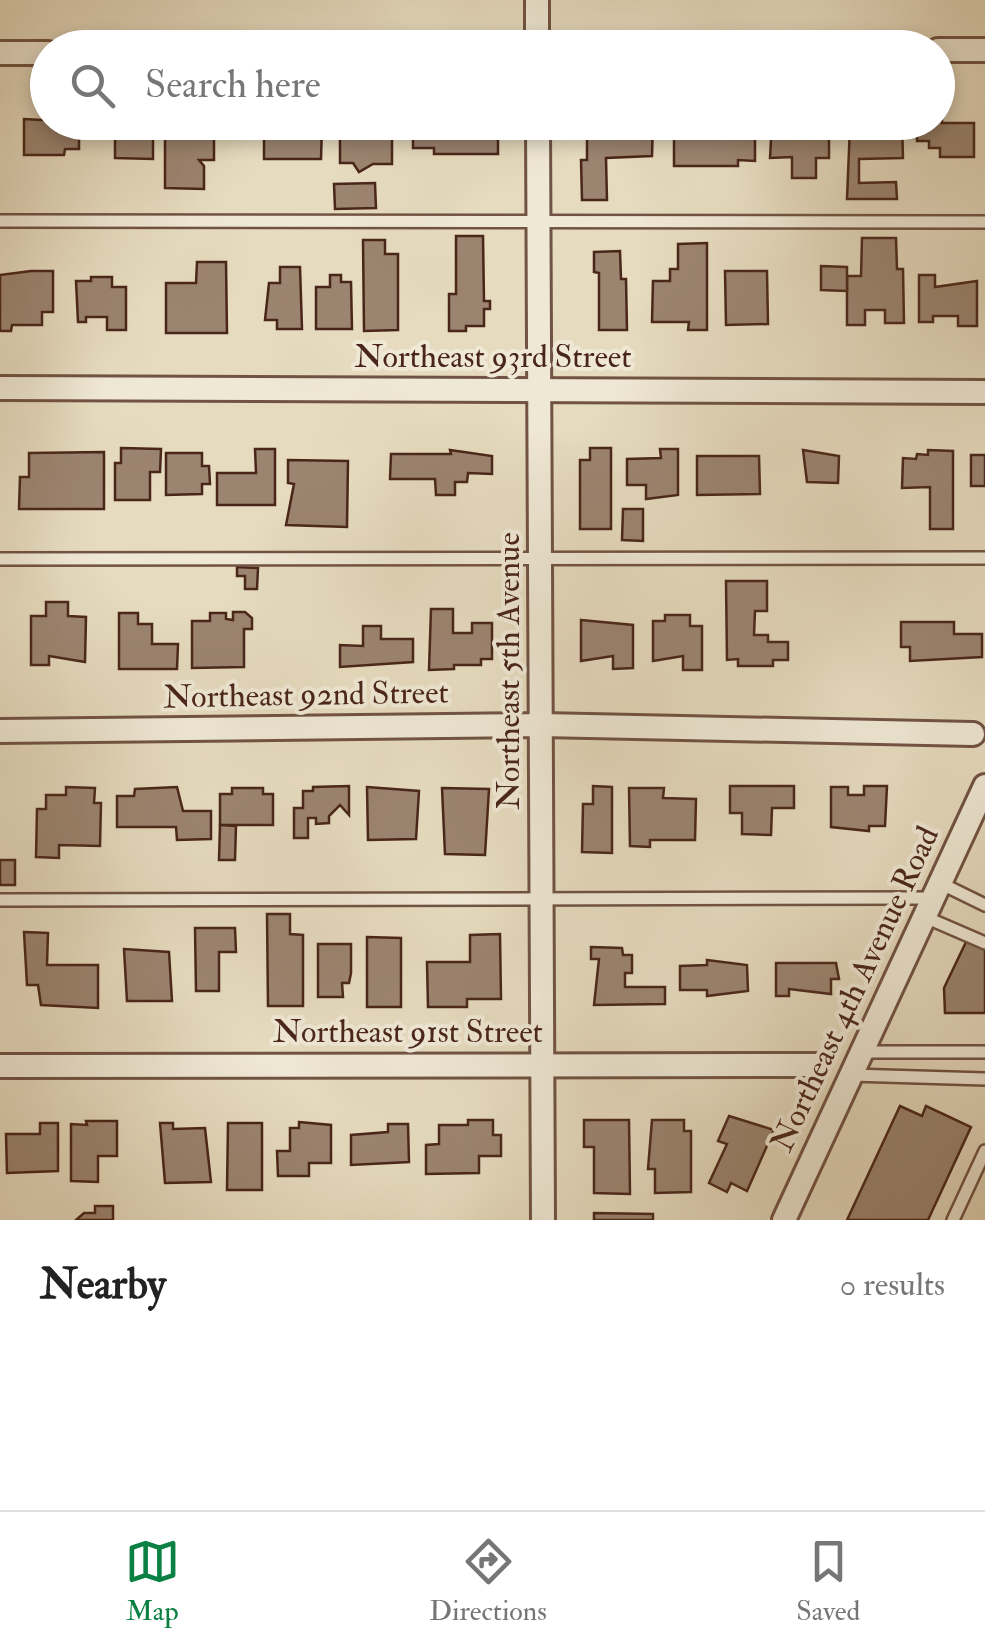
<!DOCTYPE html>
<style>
:root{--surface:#fff;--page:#f6f6f6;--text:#222;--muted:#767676;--line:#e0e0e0;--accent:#0b8043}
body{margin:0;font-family:"IM FELL Double Pica",serif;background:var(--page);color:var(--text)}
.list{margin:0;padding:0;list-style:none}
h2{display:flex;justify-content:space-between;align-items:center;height:130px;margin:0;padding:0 40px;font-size:42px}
h2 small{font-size:32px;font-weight:400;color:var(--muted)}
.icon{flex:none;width:55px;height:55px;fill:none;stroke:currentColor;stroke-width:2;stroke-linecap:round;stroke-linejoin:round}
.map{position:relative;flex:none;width:985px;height:1220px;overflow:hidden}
.search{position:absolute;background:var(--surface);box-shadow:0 5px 15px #0003;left:30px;right:30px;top:30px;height:110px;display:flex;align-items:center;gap:25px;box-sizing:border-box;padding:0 35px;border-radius:55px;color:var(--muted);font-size:38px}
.sheet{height:290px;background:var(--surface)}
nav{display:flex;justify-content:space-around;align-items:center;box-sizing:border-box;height:140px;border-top:2px solid var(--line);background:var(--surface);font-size:28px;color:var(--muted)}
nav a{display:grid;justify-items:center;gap:5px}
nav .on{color:var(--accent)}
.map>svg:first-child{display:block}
</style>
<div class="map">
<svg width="985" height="1220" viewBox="0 0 985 1220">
<rect width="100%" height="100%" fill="#e6dbbf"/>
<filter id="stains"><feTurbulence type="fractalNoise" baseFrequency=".002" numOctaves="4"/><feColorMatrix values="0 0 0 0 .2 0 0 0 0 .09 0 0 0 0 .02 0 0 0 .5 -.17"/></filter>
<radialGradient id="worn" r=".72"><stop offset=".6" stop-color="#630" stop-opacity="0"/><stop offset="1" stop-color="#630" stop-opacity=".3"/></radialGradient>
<g fill="#9b8470" stroke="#4a261a" stroke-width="2.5">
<path d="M938 117H942V123H974V157H940V148H929V141H917V122H938Z"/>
<path d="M24 119 79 122V149H65L64 155H24Z"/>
<path d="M115 122H153V159L115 158Z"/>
<path d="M171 122H189V136H214V160H199L204 166V189L165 188V136H171Z"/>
<path d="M340 122 371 127V122H392V164H373L359 172 353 163H340Z"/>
<path d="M498 122V154H434V148H413V125Z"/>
<path d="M600 122H653L652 156 606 158 607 200H582L581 160H587V131Z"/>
<path d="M674 122 734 126V122H755V161L738 160V166H674Z"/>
<path d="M772 122H785V131H812V122H829V158H816V178H792V157L770 158Z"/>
<path d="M885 122H902L903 158 859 159V183L896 182 897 199H847L850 126Z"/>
<path d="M264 125H322L321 159H264Z"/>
<path d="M375 183 376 208 335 209 334 184Z"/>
<path d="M456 236H483L484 301H490V309H484V326H466V331H449V294H456Z"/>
<path d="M862 238H896L897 269H903L904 323H885V310H865V325H847V276H861Z"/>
<path d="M363 240H385V254H398V330L364 331Z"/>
<path d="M707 243V330H688L689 322H652L653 281H670V269H678V244Z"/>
<path d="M620 251 621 279H626L627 330H599V273L594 272V252Z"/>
<path d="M197 262H226L227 333H166V283H196Z"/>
<path d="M821 266 847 267V291L821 290Z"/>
<path d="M280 267H300L302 329H277V320H265L269 283H280Z"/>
<path d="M31 271H53V312H42V325H12L11 331H0V275Z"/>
<path d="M725 271H767L768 324 726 325Z"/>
<path d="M330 275H341V282H351L352 329H316V287H330Z"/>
<path d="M919 275H935V287L977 281V326H958V316H933V322H919Z"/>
<path d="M91 277H112V287H126V330H107V317H86V322H78L76 281H91Z"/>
<path d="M121 448 161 449 160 472H150V500H115V463H121Z"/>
<path d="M590 448H611V529H580V460H590Z"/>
<path d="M255 449H275V505H217V473H256Z"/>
<path d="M660 449H678V495L646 499V485H627V459L661 458Z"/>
<path d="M450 450 492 456V474L468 473 467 482H455V495H436L435 479H390L391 454H451Z"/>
<path d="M803 450 839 456 838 483 807 482Z"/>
<path d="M928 450 953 451V529H930V487L902 488 903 458 916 459 917 454 928 455Z"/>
<path d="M104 452V509H19L20 477H29V453Z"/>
<path d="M166 453H202V466H209L210 484H202V494L166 495Z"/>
<rect x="971" y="455" width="14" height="31"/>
<path d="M697 456H759L760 494 697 495Z"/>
<path d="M288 460 348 461 347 527 286 525 294 484 288 483Z"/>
<path d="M623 509H643V541L622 540Z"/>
<path d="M237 567 258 568 257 589H245V576H237Z"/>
<path d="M726 581H767V611H755L754 635H768V642H788V660H773V666H738V659L727 660Z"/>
<path d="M46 602H68V616L86 617 85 662 49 656V665H31V616H46Z"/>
<path d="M431 609H453V633H472V623H492V659H481V665H454V669L429 670Z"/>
<path d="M233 612H245L252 618V629H244V667L192 668V621H210V613H226V619L233 620Z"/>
<path d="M119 613H138V624H152V644H178L177 669H119Z"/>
<path d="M665 615H690V626H702V670H683V656L653 661V621H665Z"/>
<path d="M581 620 633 625V668L613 669V656L581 661Z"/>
<path d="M901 622H954V634H982V657L910 661V647H901Z"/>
<path d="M363 626H381V639H413V662L340 667V645L363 646Z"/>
<path d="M349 786V815L340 805 329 816V823L316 824V818H308V838H294V808H303V791H313V787Z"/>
<path d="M593 786 612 787V853L582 852 583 804H593Z"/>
<path d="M730 786H794V808H772L771 835 742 834V813H730Z"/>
<path d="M864 786H887L885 826H869V831L831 827V787H848V795H864Z"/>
<path d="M66 787 95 788 94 803H101L100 846 59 845V858L36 857 37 809H46V795H66Z"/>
<path d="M177 787 183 811H211V839L177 840 176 827H117V796H134L135 789Z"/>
<path d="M367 787 419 791 416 839 368 840Z"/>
<path d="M232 788H263V794H273V825H220V794H232Z"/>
<path d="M442 788 489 789 485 855 445 854Z"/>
<path d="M629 788H664L663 798 696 799 695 840H650V847L630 846Z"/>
<path d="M220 825 236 826 235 860H219Z"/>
<rect x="0" y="860" width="15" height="25"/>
<path d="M267 914H290V934L303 935V1006H268Z"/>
<path d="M195 928H235L236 952H219V991H196Z"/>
<path d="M24 932 48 933 47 965H98V1008L41 1005 38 985H27Z"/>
<path d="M500 934 501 999H467V1007H428L427 962H470V935Z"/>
<path d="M367 937 401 938V1007H367Z"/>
<path d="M967 940 985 948V1013H945L944 988Z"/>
<path d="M318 944H351V973L349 983H342L343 997H318Z"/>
<path d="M591 947 622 948 623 955H632V973H625V987H665V1004L594 1005 599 959H591Z"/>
<path d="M124 949 169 952 172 1001H127Z"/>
<path d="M707 960 747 965 748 991 707 996V990H680V966L707 965Z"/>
<path d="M776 963H836L839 979H831V994L789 989V996H776Z"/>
<path d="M900 1106 922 1116 926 1106 971 1127 928 1220H847Z"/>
<path d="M729 1116 774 1130 747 1191 731 1183 727 1192 709 1183 727 1144 718 1141Z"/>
<path d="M468 1120H493V1135H501V1156H479V1173L426 1174V1145L439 1144V1125H468Z"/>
<path d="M584 1120H629L630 1194 594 1193V1147H584Z"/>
<path d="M652 1120H684V1131H691V1192L655 1193V1169H648Z"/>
<path d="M86 1121H117V1156H98V1182L71 1181V1124L87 1125Z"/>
<path d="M299 1122 331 1125V1163H309V1176H278L277 1151H290V1128H299Z"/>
<path d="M40 1123H58V1171L7 1173 6 1134H40Z"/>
<path d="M160 1123H173V1129L205 1128 211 1182 165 1183Z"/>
<path d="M228 1123H262V1190H227Z"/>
<path d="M388 1124H408L409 1162 351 1165V1135L388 1132Z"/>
<path d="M95 1206H113V1220H76L84 1213H95Z"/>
<path d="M594 1213 653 1214V1220H594Z"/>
</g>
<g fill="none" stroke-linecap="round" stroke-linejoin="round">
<defs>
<g id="service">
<path d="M0 221 985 222"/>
<path d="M0 559 985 558"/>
<path d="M940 883 985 905"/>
<path d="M0 900 933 898"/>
<path d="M925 917 985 943"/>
<path d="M861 1052H985"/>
<path d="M851 1075 985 1079"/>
<path d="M953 1220 985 1151"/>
</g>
<g id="minor">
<path d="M537 0V48"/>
<path d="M938 50H985"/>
<path d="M0 53H48"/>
<path d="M538 122 543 1220"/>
<path d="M0 388 985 392"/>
<path d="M0 731 542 725 973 734"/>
<path d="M0 1066 817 1065"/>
<path d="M784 1220 985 786"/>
</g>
</defs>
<use href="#service" stroke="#715343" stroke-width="16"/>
<use href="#minor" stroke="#715343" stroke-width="28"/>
<use href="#service" stroke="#efe8d5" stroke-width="11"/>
<use href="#minor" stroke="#efe8d5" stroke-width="22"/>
</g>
<g text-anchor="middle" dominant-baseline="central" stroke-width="8" stroke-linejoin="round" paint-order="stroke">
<g font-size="32" fill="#4a261a" stroke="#efe8d5">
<text x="493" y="357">Northeast 93rd Street</text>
<text transform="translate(509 671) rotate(-90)">Northeast 5th Avenue</text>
<text transform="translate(306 695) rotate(-1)">Northeast 92nd Street</text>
<text transform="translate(855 989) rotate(-65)">Northeast 4th Avenue Road</text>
<text x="408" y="1032">Northeast 91st Street</text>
</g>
</g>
<rect width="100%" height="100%" filter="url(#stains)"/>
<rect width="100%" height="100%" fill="url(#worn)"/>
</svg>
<div class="search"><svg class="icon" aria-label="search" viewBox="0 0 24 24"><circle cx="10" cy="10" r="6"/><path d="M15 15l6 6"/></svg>Search here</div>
</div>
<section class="sheet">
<h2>Nearby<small>0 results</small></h2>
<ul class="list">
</ul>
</section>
<nav>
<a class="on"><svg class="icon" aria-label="map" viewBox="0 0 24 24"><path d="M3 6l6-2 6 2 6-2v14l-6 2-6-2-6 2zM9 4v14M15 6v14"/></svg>Map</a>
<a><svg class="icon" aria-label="directions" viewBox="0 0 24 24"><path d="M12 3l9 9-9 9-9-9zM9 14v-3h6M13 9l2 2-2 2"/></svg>Directions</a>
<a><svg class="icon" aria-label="saved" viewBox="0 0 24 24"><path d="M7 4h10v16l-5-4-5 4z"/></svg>Saved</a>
</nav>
